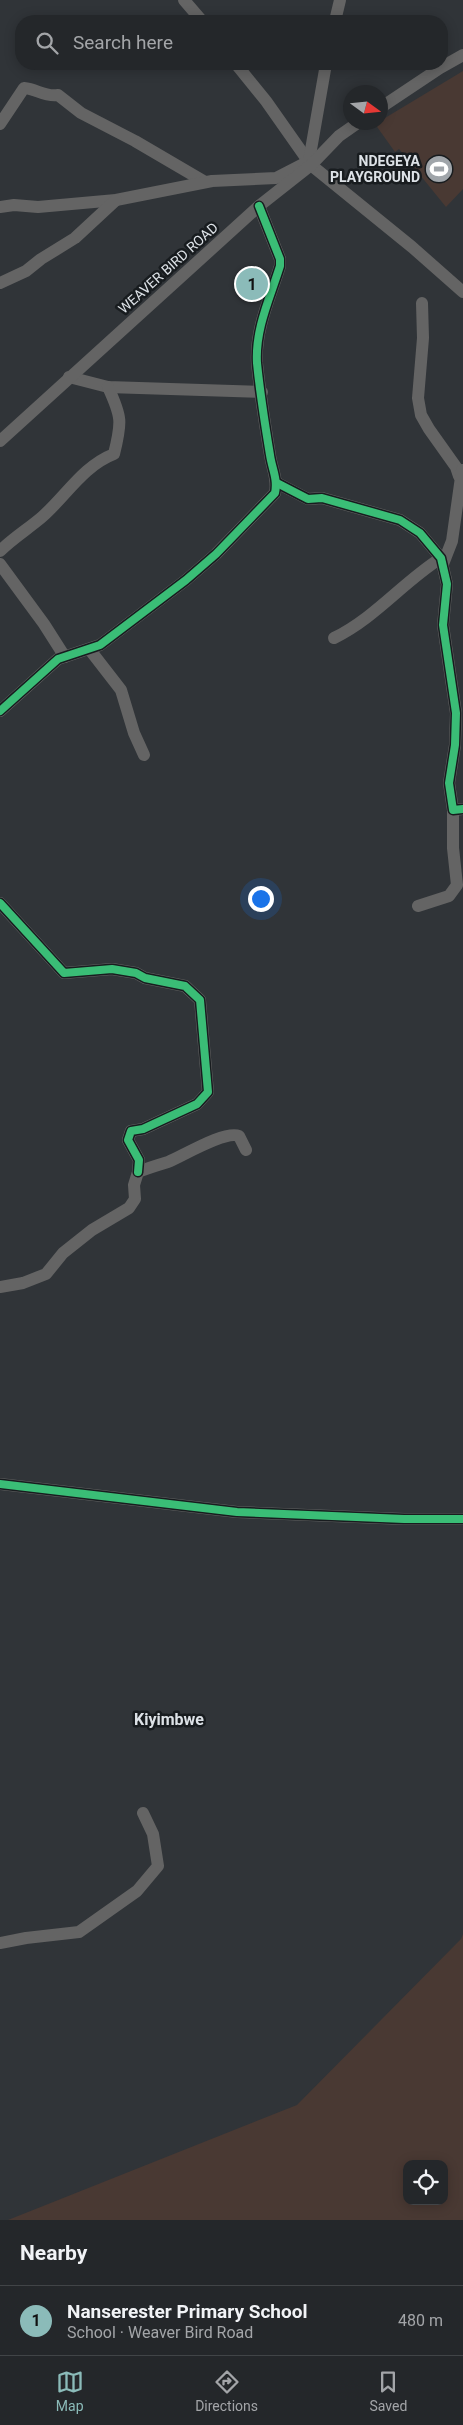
<!DOCTYPE html>
<meta charset="utf-8">
<style>
:root{--surface:#24272a;--page:#2c2f32;--text:#f1f3f6;--muted:#a3a5a8;--line:#414447;--accent:#8bbbb9}
body{margin:0;font-family:Roboto,sans-serif;background:var(--page);color:var(--text)}
.controls{position:absolute;right:15px;bottom:15px;display:grid;overflow:hidden;border-radius:10px;box-shadow:0 2px 12px #0003}
.controls button{width:45px;height:45px;display:grid;place-items:center;padding:0;border:0;border-bottom:1px solid var(--line);background:var(--surface);color:var(--text);font:25px sans-serif}
.compass{position:absolute;left:343px;top:85px;width:45px;height:45px;border-radius:50%;background:var(--surface);box-shadow:0 2px 12px #0003;rotate:105deg}
.you{position:absolute;left:260px;top:898px;width:18px;height:18px;margin:-12px;border:4px solid #fff;border-radius:50%;background:#1a73e8;box-shadow:0 0 0 8px #1a73e833}
.badge{display:grid;place-items:center;width:32px;height:32px;border-radius:50%;background:var(--accent);color:#111;font-size:16px;font-weight:700}
.pin{position:absolute;translate:-50% -50%;border:2px solid #fff;box-shadow:0 1px 5px #0006}
.list{margin:0;padding:0;list-style:none}
h2{display:flex;justify-content:space-between;align-items:center;height:65px;margin:0;padding:0 20px;font-size:21px}
h2 small{font-size:16px;font-weight:400;color:var(--muted)}
.list li{display:grid;grid-template-columns:32px 1fr auto;gap:15px;align-items:center;box-sizing:border-box;height:70px;padding:0 20px;border-top:1px solid var(--line)}
.list b{display:block;font-size:19px;white-space:nowrap}
.list p{margin:0;font-size:16px;white-space:nowrap;color:var(--muted)}
.list em{font-size:16px;font-style:normal;color:var(--muted)}
.icon{flex:none;width:28px;height:28px;fill:none;stroke:currentColor;stroke-width:2;stroke-linecap:round;stroke-linejoin:round}
.map{position:relative;flex:none;width:463px;height:2220px;overflow:hidden}
.search{position:absolute;background:var(--surface);box-shadow:0 2px 12px #0003;left:15px;right:15px;top:15px;height:55px;display:flex;align-items:center;gap:12px;box-sizing:border-box;padding:0 18px;border-radius:20px;color:var(--muted);font-size:19px}
.sheet{height:135px;background:var(--surface)}
nav{display:flex;justify-content:space-around;align-items:center;box-sizing:border-box;height:70px;border-top:1px solid var(--line);background:var(--surface);font-size:14px;color:var(--muted)}
nav a{display:grid;justify-items:center;gap:2px}
nav .on{color:var(--accent)}
.map>svg:first-child{display:block}
</style>
<div class="map">
<svg width="463" height="2220" viewBox="0 0 463 2220">
<rect width="100%" height="100%" fill="#303438"/>
<g fill="#493933" fill-rule="evenodd">
<path d="M463 71V189L446 207 399 149 395 152 375 124Z"/>
<path d="M463 1934V2220H8L297 2105 461 1939ZM407 2164H444V2201H407Z"/>
</g>
<g fill="none" stroke-linecap="round" stroke-linejoin="round">
<g stroke="#646464" stroke-width="12">
<path d="M184 0 202 21"/>
<path d="M335 21 340 0"/>
<path d="M236 64 266 101 311 165 412 247 463 292"/>
<path d="M380 108 440 68 463 55"/>
<path d="M0 124 24 88C37 89 44 97 58 95L81 113 135 141 205 182"/>
<path d="M0 207 14 205 38 207 116 200 212 181 276 178 309 161 326 64"/>
<path d="M0 283 26 271 41 259 75 238 116 200"/>
<path d="M422 303 423 338 418 398 421 415 429 429 456 467 459 476"/>
<path d="M69 377 108 387 262 392"/>
<path d="M0 441 259 206 311 165 339 136 359 122"/>
<path d="M277 483 308 499 322 498 400 520 420 533 441 558 447 584 443 625 456 713 455 745 449 783 453 810 463 809"/>
<path d="M0 551C13 538 28 529 42 517 66 496 83 466 114 454 122 422 122 417 108 387"/>
<path d="M0 564 44 624 65 657"/>
<path d="M443 564 452 541 462 470"/>
<path d="M334 638C375 618 403 582 441 558"/>
<path d="M90 650 121 690 134 733 144 755"/>
<path d="M0 711 58 659 100 645 186 580 216 554 275 493C278 479 272 469 270 455 265 425 260 393 257 363 255 329 270 298 280 266V259L259 206"/>
<path d="M0 903 64 973 112 969 136 973 145 978 185 986 200 1000 208 1092 197 1104 143 1129 131 1131 128 1140 139 1160 138 1172"/>
<path d="M418 906 449 896 457 885 453 848V810"/>
<path d="M0 1287 23 1283 46 1274 63 1253 92 1230 129 1208 135 1199 134 1185 138 1172C148 1168 158 1165 168 1162 183 1156 225 1130 239 1136L246 1150"/>
<path d="M0 1484 237 1512 404 1519H463"/>
<path d="M0 1943 26 1938 79 1932 137 1891 158 1866 153 1834 143 1813"/>
</g>
<defs>
<g id="cycleway">
<path d="M277 483 308 499 322 498 400 520 420 533 441 558 447 584 443 625 456 713 455 745 449 783 453 810 463 809"/>
<path d="M0 711 58 659 100 645 186 580 216 554 275 493C278 479 272 469 270 455 265 425 260 393 257 363 255 329 270 298 280 266V259L259 206"/>
<path d="M0 903 64 973 112 969 136 973 145 978 185 986 200 1000 208 1092 197 1104 143 1129 131 1131 128 1140 139 1160 138 1172"/>
<path d="M0 1484 237 1512 404 1519H463"/>
</g>
</defs>
<use href="#cycleway" stroke="#181c1f" stroke-width="11"/>
<use href="#cycleway" stroke="#3abd76" stroke-width="8"/>
</g>
<defs>
<symbol id="stadium-disc" viewBox="-11 -11 22 22"><circle r="9.5" fill="#a0a5aa" stroke="#181c1f"/><path d="M0-5a6.5 5 0 1 0 0 10a6.5 5 0 1 0 0-10ZM-3.5-1.8h7v3.6h-7Z" fill="#fff"/></symbol>
</defs>
<g fill-rule="evenodd">
<use href="#stadium-disc" x="423" y="153" width="32" height="32"/>
</g>
<g text-anchor="middle" dominant-baseline="central" stroke-width="5" stroke-linejoin="round" paint-order="stroke">
<g font-size="14" font-weight="bold" fill="#dde2e7" stroke="#181c1f" text-anchor="end">
<text x="420" y="161">NDEGEYA<tspan x="420" dy="16">PLAYGROUND</tspan></text>
</g>
<g font-size="14" fill="#dde2e7" stroke="#181c1f">
<text transform="translate(168 268) rotate(-42)">WEAVER BIRD ROAD</text>
</g>
<g font-size="16" font-weight="bold" fill="#dde2e7" stroke="#181c1f">
<text x="169" y="1719">Kiyimbwe</text>
</g>
</g>
</svg>
<div class="controls">
<button><svg class="icon" aria-label="locate" viewBox="0 0 24 24"><circle cx="12" cy="12" r="6"/><path d="M12 2v4M12 18v4M2 12h4M18 12h4"/></svg></button>
</div>
<svg class="compass" viewBox="-18 -18 36 36"><path d="M0-13l5 13h-10z" fill="#e53935"/><path d="M0 13l5-13h-10z" fill="#a3a5a8"/></svg>
<div class="you"></div>
<div class="pin badge" style="left:252px;top:284px">1</div>
<div class="search"><svg class="icon" aria-label="search" viewBox="0 0 24 24"><circle cx="10" cy="10" r="6"/><path d="M15 15l6 6"/></svg>Search here</div>
</div>
<section class="sheet">
<h2>Nearby<small></small></h2>
<ul class="list">
<li><span class="badge">1</span><div><b>Nanserester Primary School</b><p>School · Weaver Bird Road</p></div><em>480 m</em></li>
</ul>
</section>
<nav>
<a class="on"><svg class="icon" aria-label="map" viewBox="0 0 24 24"><path d="M3 6l6-2 6 2 6-2v14l-6 2-6-2-6 2zM9 4v14M15 6v14"/></svg>Map</a>
<a><svg class="icon" aria-label="directions" viewBox="0 0 24 24"><path d="M12 3l9 9-9 9-9-9zM9 14v-3h6M13 9l2 2-2 2"/></svg>Directions</a>
<a><svg class="icon" aria-label="saved" viewBox="0 0 24 24"><path d="M7 4h10v16l-5-4-5 4z"/></svg>Saved</a>
</nav>
